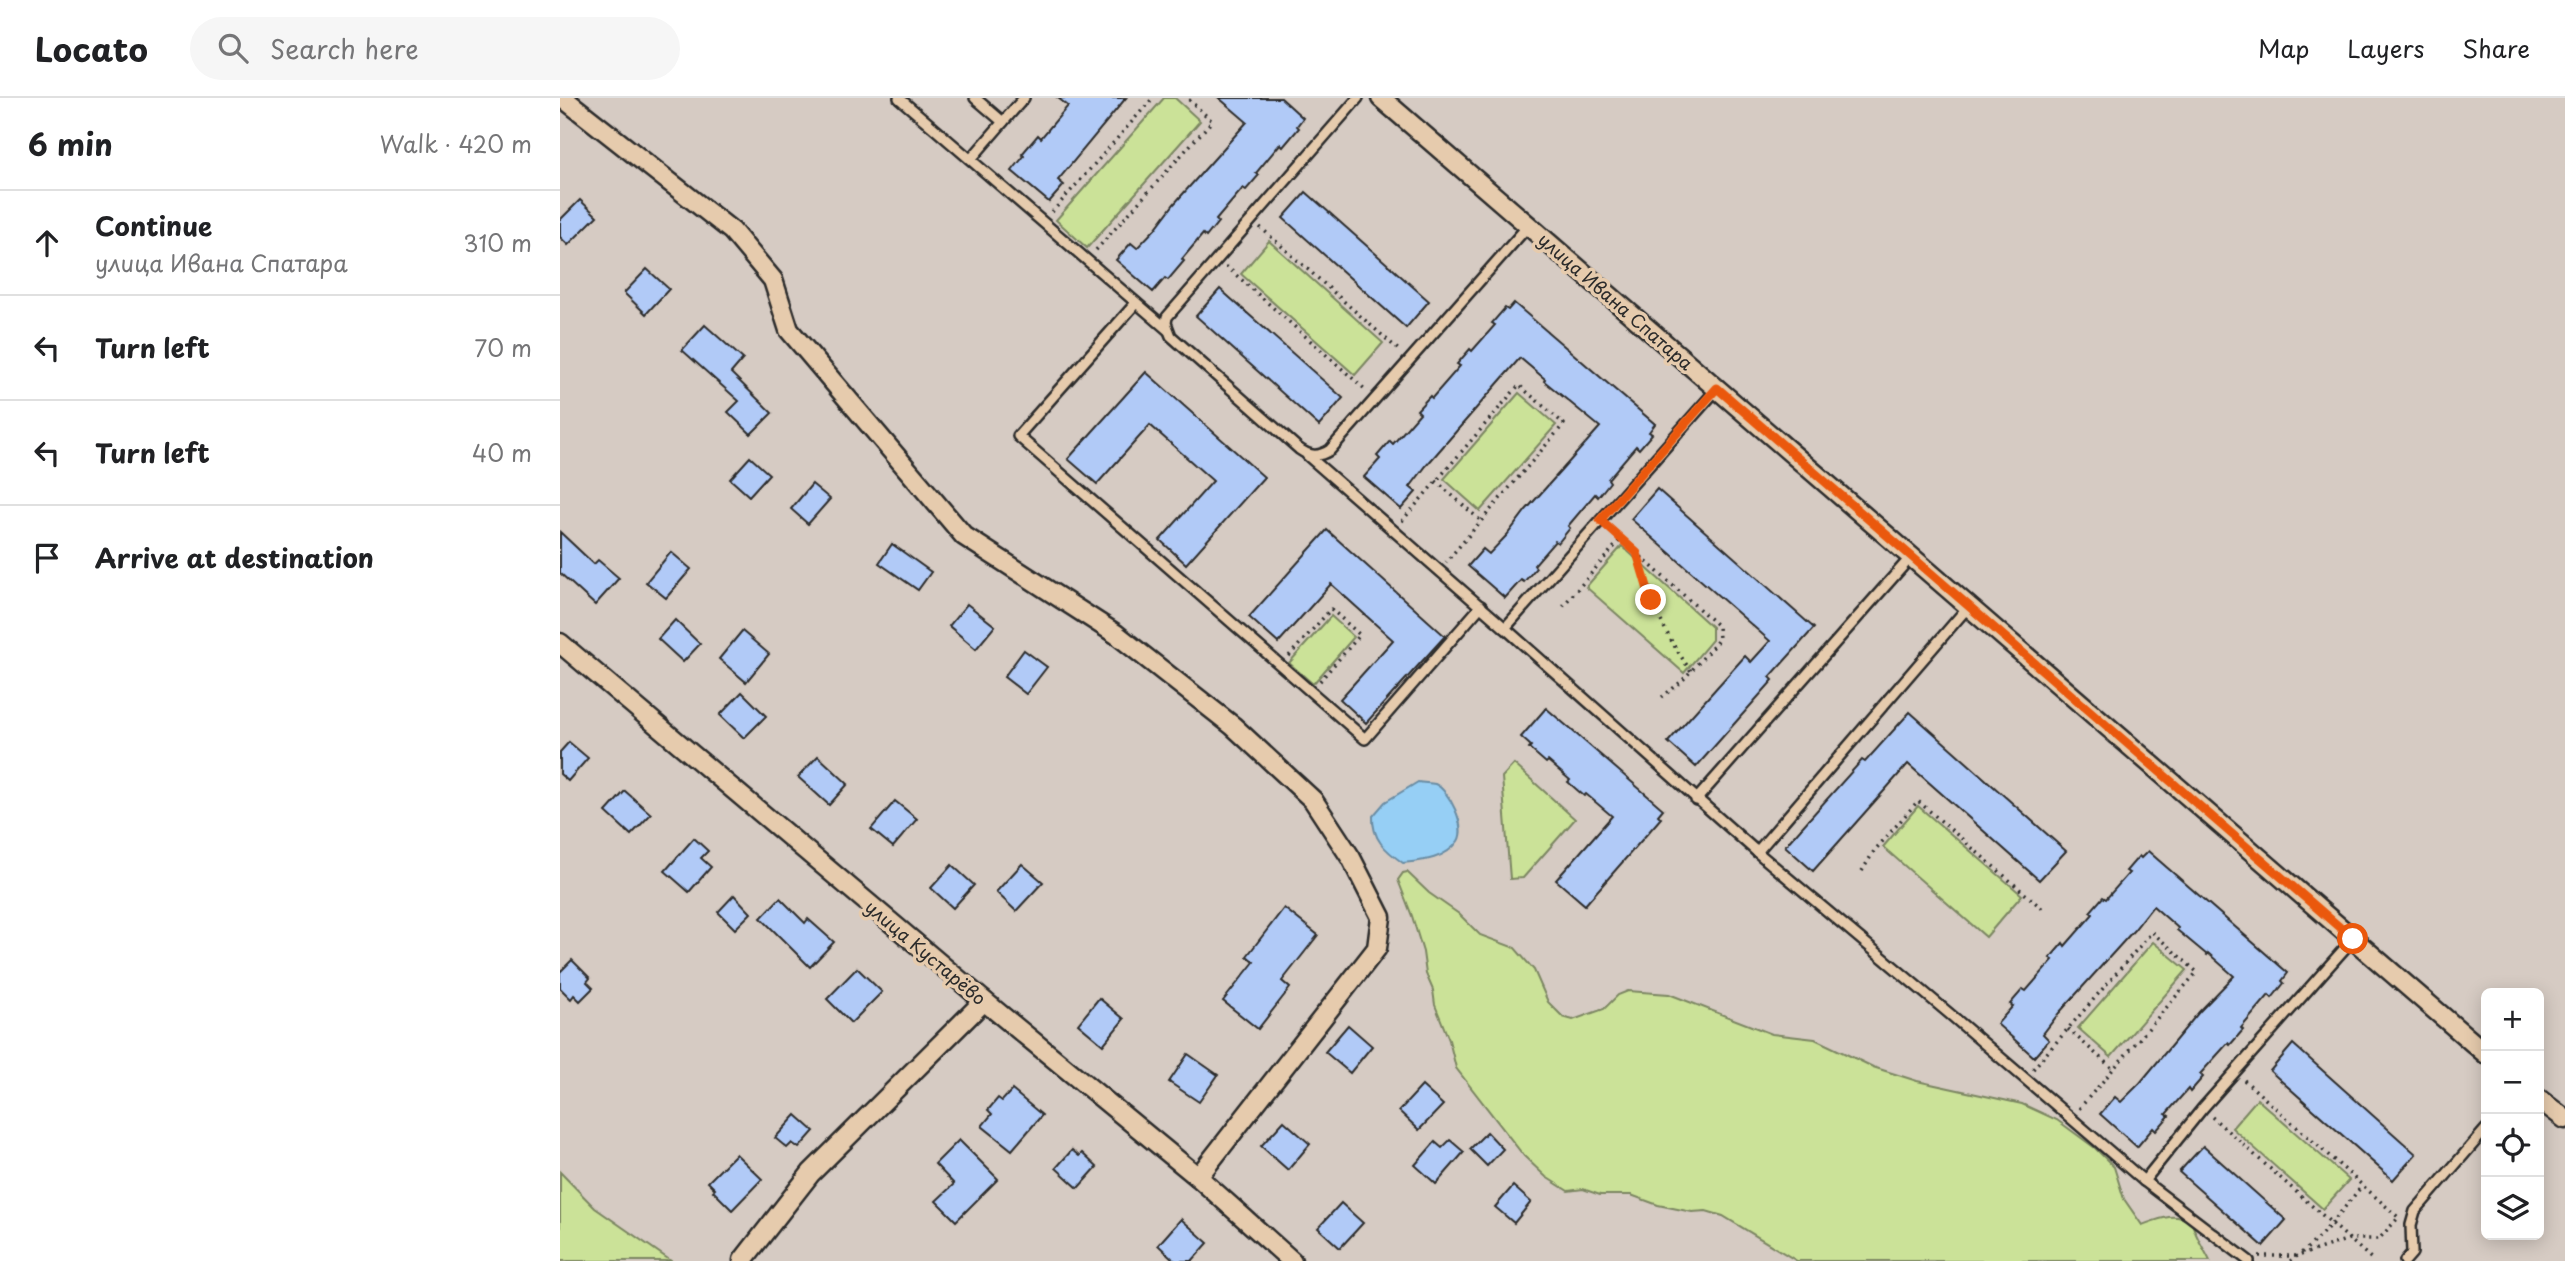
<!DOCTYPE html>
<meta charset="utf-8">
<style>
:root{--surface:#fff;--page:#f6f6f6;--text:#202124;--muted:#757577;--line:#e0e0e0}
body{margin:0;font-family:"Playpen Sans",sans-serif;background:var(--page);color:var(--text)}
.controls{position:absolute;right:21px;bottom:21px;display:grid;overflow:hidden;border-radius:10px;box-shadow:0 4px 18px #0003}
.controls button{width:63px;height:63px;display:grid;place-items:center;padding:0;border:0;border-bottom:2px solid var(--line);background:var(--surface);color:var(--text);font:35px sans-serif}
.stop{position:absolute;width:21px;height:21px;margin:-16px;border:5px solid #ea580c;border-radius:50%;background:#fff}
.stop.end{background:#ea580c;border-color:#fff;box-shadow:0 2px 7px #0008}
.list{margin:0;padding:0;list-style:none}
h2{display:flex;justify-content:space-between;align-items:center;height:91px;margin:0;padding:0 28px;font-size:30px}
h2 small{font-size:23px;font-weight:400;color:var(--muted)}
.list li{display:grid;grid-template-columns:46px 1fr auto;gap:21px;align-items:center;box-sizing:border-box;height:105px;padding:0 28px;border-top:2px solid var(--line)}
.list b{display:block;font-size:26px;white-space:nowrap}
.list p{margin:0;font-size:23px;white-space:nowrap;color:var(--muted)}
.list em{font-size:23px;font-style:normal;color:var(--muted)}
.icon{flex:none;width:38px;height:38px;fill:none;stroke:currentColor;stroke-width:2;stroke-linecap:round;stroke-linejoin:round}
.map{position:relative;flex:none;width:2005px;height:1163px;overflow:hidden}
header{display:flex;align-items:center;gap:42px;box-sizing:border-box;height:98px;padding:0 35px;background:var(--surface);border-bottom:2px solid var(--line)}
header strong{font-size:33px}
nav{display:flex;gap:38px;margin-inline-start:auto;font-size:24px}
.search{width:490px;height:63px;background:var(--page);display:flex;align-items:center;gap:18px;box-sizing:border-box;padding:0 24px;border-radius:38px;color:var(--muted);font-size:26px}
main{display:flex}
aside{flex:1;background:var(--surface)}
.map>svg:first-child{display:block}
</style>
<header>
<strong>Locato</strong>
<div class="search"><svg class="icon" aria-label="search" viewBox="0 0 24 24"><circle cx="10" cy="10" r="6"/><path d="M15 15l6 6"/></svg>Search here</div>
<nav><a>Map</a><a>Layers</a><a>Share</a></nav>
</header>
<main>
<aside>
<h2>6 min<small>Walk · 420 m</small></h2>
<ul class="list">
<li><svg class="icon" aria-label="ahead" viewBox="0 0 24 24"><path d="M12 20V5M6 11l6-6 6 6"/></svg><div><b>Continue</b><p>улица Ивана Спатара</p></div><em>310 m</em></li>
<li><svg class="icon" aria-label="left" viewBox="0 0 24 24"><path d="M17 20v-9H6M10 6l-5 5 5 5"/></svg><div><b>Turn left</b></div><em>70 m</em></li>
<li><svg class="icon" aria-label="left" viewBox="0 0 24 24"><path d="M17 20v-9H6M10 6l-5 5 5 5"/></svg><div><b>Turn left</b></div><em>40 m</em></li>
<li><svg class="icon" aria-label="arrive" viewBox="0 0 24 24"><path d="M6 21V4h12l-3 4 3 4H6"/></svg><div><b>Arrive at destination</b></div></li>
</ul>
</aside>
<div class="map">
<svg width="2005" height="1163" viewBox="0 0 2005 1163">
<rect width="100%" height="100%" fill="#d6cbc3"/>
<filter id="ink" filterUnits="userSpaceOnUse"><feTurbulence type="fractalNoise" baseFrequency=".0143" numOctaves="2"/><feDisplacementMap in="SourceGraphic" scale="14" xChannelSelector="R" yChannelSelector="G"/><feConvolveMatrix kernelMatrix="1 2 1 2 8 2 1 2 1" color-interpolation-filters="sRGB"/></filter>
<g filter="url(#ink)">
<g fill="#cbe298" stroke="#7b8662" stroke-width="2">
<path d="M604 0H615L640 23 527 150 496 122Z"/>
<path d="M709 143 823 245 795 277 681 176Z"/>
<path d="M959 295 996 327 920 413 884 381Z"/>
<path d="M1062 448 1152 529V542L1124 575 1026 489Z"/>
<path d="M771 518 794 539 753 586 729 565Z"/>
<path d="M954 666 1015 721 963 780 950 781 942 679Z"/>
<path d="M1358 708 1462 797 1426 839 1323 749Z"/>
<path d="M847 774 869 795 899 816 920 837 955 850 974 872 988 904 1003 919 1013 922 1044 911 1058 897 1068 893 1109 896 1212 936 1255 941 1313 969 1357 983 1462 1006 1497 1022 1535 1050 1554 1069 1564 1101 1582 1127C1601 1120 1613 1114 1632 1124 1635 1139 1644 1150 1650 1163H1237L1163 1118 1146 1113 1132 1114 1098 1107 1071 1097H1040L1023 1091 1008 1093 986 1079 964 1058 896 970 889 942 875 907 873 892 866 876 863 854 852 818 838 782 843 775Z"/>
<path d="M1593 844 1627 872 1551 959 1518 930Z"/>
<path d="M1697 1001 1789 1082 1763 1111 1672 1030Z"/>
<path d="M0 1074 35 1110 111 1163H0Z"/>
</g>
<path fill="#96cff5" stroke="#6b8da4" stroke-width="2" d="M858 684C863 685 870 685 875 686 889 692 907 729 898 743 886 761 862 763 843 765 825 752 812 741 813 718L825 704Z"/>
<g fill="#b1caf7" stroke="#2b2b2b" stroke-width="2">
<path d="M498 0H566L498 82 504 87 489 104 452 73 464 58 462 56 478 37 481 40 508 8Z"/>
<path d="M659 0H721L743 20 737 28 739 30 723 49 720 46 696 75 699 77 686 92 683 90 656 122 658 124 646 139 643 136 622 161 624 163 608 182 605 180 593 194 556 162 571 145 577 150 595 131 614 106 687 24Z"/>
<path d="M746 94 869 203 846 230 723 120Z"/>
<path d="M20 102 37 118 8 147 0 139V122Z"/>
<path d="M87 171 109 191 86 216 64 195Z"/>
<path d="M660 191 783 300 759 328 636 218Z"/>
<path d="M954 205 1095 326 1089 334 1092 336 1079 351 1076 348 1048 381 1050 384 1038 399 1035 396 1008 428 1010 430 998 445 995 443 974 467 976 470 964 484 961 482 945 500 908 468 923 451 929 456 947 437 966 412 1040 329 984 283 985 281 960 260 866 368 850 389 856 394 841 411 804 379 820 361 817 358 830 343 833 346 860 315 857 312 870 298 872 300 900 268 897 266 910 251 912 253 935 227 932 225 945 210 948 212Z"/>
<path d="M145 227 183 261 171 275 212 315 191 336 168 314 179 303 122 252Z"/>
<path d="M586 274 704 379 626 466 600 442 653 383 590 327 537 386 508 361Z"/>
<path d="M190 359 209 376 189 398 170 381Z"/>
<path d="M252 386 270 401 248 426 231 411Z"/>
<path d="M1097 391 1254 530 1210 579 1213 582 1136 669 1108 644 1185 558 1191 564 1210 543 1071 421Z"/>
<path d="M767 432 885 538 806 625 780 601 833 542 771 486 718 545 689 519Z"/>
<path d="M0 434 34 466 38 462 59 480 35 507 0 475Z"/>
<path d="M332 446 371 474 358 492 319 465Z"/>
<path d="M111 454 131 471 106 500 86 484Z"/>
<path d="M407 506 435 528 416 551 389 528Z"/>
<path d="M115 522 140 546 123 564 98 541Z"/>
<path d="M182 533 209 556 186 584 159 561Z"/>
<path d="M464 552 487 569 466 596 444 579Z"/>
<path d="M182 594 206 618 184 640 160 617Z"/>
<path d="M986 610 1103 711 1098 717 1101 720 1025 807 996 782 1052 718 1026 696 1024 698 1008 684 1010 682 988 663 986 665 969 650 971 648 961 639Z"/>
<path d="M1350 614 1506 753 1479 782 1348 666 1253 773 1225 748 1302 662 1305 664Z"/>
<path d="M9 644 28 660 8 683 0 676V654Z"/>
<path d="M258 658 288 686 269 707 238 679Z"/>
<path d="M65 693 91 716 71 737 46 714Z"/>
<path d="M335 703 357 721 333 749 311 731Z"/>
<path d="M134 740 148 753 141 760 151 769 129 794 105 773Z"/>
<path d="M1588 753 1728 875 1722 883 1724 885 1712 900 1709 897 1681 930 1683 932 1670 947 1668 945 1640 976 1643 979 1630 994 1628 991 1606 1016 1609 1018 1596 1033 1593 1030 1577 1049 1540 1016 1555 999 1561 1004 1580 985 1639 914 1674 878 1648 855 1647 857 1617 832 1618 830 1593 808 1574 832 1499 915 1483 936 1489 942 1474 959 1437 926 1453 908 1450 906 1463 891 1466 893 1493 862 1490 860 1503 845 1505 848 1533 816 1530 814 1543 799 1546 801 1569 775 1566 773 1579 758 1581 760Z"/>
<path d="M462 766 483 784 456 813 436 794Z"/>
<path d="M392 767 414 787 393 810 371 790Z"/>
<path d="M174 797 191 815 175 831 158 814Z"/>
<path d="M220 800 245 825 248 821 274 844 250 869 201 820Z"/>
<path d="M724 810 758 837 722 883 730 890 698 931 663 903 694 864 687 858Z"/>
<path d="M12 862 30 880 27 884 33 890 20 903 14 897 11 901 0 890V874Z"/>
<path d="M297 870 322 894 291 925 267 901Z"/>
<path d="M539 900 564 921 543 947 518 926Z"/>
<path d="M788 927 812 948 790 975 765 954Z"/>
<path d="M1733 946 1856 1056 1833 1082 1710 973Z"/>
<path d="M628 956 658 977 639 1004 609 984Z"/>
<path d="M862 988 883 1007 859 1032 839 1013Z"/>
<path d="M452 992 482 1017 452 1052 422 1028 432 1016 428 1012 438 1000 442 1003Z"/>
<path d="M236 1017 254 1033 239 1050 232 1045 227 1050 215 1040Z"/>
<path d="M724 1023 750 1046 728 1072 701 1048Z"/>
<path d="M927 1034 943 1051 927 1068 910 1051Z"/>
<path d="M399 1042 438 1081 396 1123 376 1103 394 1086 375 1066Z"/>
<path d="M890 1042 904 1054 876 1086 855 1067 875 1044 882 1050Z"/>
<path d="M1643 1048 1726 1122 1703 1148 1619 1074Z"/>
<path d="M512 1052 519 1058 522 1055 537 1069 518 1090 496 1070Z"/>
<path d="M176 1056 202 1081 172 1112 153 1093 155 1091 148 1084Z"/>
<path d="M953 1088 971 1104 954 1125 935 1109Z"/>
<path d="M781 1105 803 1125 780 1150 758 1130Z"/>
<path d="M621 1121 648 1145 632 1163H615L598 1147Z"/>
</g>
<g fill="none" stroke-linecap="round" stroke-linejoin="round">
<defs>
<g id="service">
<path d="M339 0 608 232"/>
<path d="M798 0 607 219 606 225 611 238 739 351C750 359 759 359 770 352L968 128"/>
<path d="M443 24 464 0"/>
<path d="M411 61 443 24 415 0"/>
<path d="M576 205 458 338 805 641 921 508"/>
<path d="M1157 291 945 530 1197 754 1391 917 1584 1083 1689 1163"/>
<path d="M747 357 945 530"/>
<path d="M1136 702 1351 459"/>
<path d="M1197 754 1408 509"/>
<path d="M1584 1083 1642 1011 1793 841"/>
<path d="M1845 1163 1852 1155 1851 1127 1855 1113 1926 1031"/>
</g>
<g id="minor">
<path d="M3 0 172 133 213 182 229 232 404 438 556 536 673 628 753 702 791 760 821 819 817 850 638 1079"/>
<path d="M821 0 1926 956"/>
<path d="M0 545 424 903 638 1079 732 1163"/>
<path d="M1979 1001 2005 1021"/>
<path d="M183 1162 251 1075 424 903"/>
</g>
</defs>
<use href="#service" stroke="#2b2b2b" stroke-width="14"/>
<use href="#minor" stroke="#2b2b2b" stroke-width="23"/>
<g stroke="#2b2b2b" stroke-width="3.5" stroke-dasharray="2 5" stroke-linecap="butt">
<path d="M492 114 593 0"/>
<path d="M700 129 841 254"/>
<path d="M536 152 652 23 627 0"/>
<path d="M666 168 807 293"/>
<path d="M876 383 921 423"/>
<path d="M842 423 959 287 1004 326 886 464"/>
<path d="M1050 431 1158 528 1159 540 1155 546 1122 583 1102 599"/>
<path d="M1078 457C1088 500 1105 537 1131 573"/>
<path d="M1003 508 1061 441"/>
<path d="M729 558 771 511 800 537 759 584"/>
<path d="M1302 773 1314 753 1358 703 1485 813"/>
<path d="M1508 931 1553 971"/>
<path d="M1473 971 1592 834 1637 874 1518 1012"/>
<path d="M1684 982 1838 1119"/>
<path d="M1652 1019 1814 1163"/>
<path d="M1699 1158H1738L1789 1141H1819L1839 1119"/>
<path d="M1730 1163C1759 1145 1781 1113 1802 1088"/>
</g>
<use href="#service" stroke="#e6cbad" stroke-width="9"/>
<use href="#minor" stroke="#e6cbad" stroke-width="18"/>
</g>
</g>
<g fill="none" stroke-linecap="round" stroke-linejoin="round" filter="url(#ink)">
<path stroke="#ea580c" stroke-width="9" d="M1091 502 1077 455 1040 422 1157 290 1793 841"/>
</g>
<g text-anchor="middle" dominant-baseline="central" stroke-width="7" stroke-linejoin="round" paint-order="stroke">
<g font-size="18" fill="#2b2b2b" stroke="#e6cbad">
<text transform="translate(1056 203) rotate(41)">улица Ивана Спатара</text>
<text transform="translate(366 854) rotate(40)">улица Кустарёво</text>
</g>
</g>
</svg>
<div class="controls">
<button>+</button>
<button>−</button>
<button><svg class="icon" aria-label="locate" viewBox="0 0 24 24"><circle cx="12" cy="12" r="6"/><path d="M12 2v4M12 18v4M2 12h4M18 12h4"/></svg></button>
<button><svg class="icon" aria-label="layers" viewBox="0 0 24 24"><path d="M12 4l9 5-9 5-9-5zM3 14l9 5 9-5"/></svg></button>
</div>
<div class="stop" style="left:1793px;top:841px"></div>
<div class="stop end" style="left:1091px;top:502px"></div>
</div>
</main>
